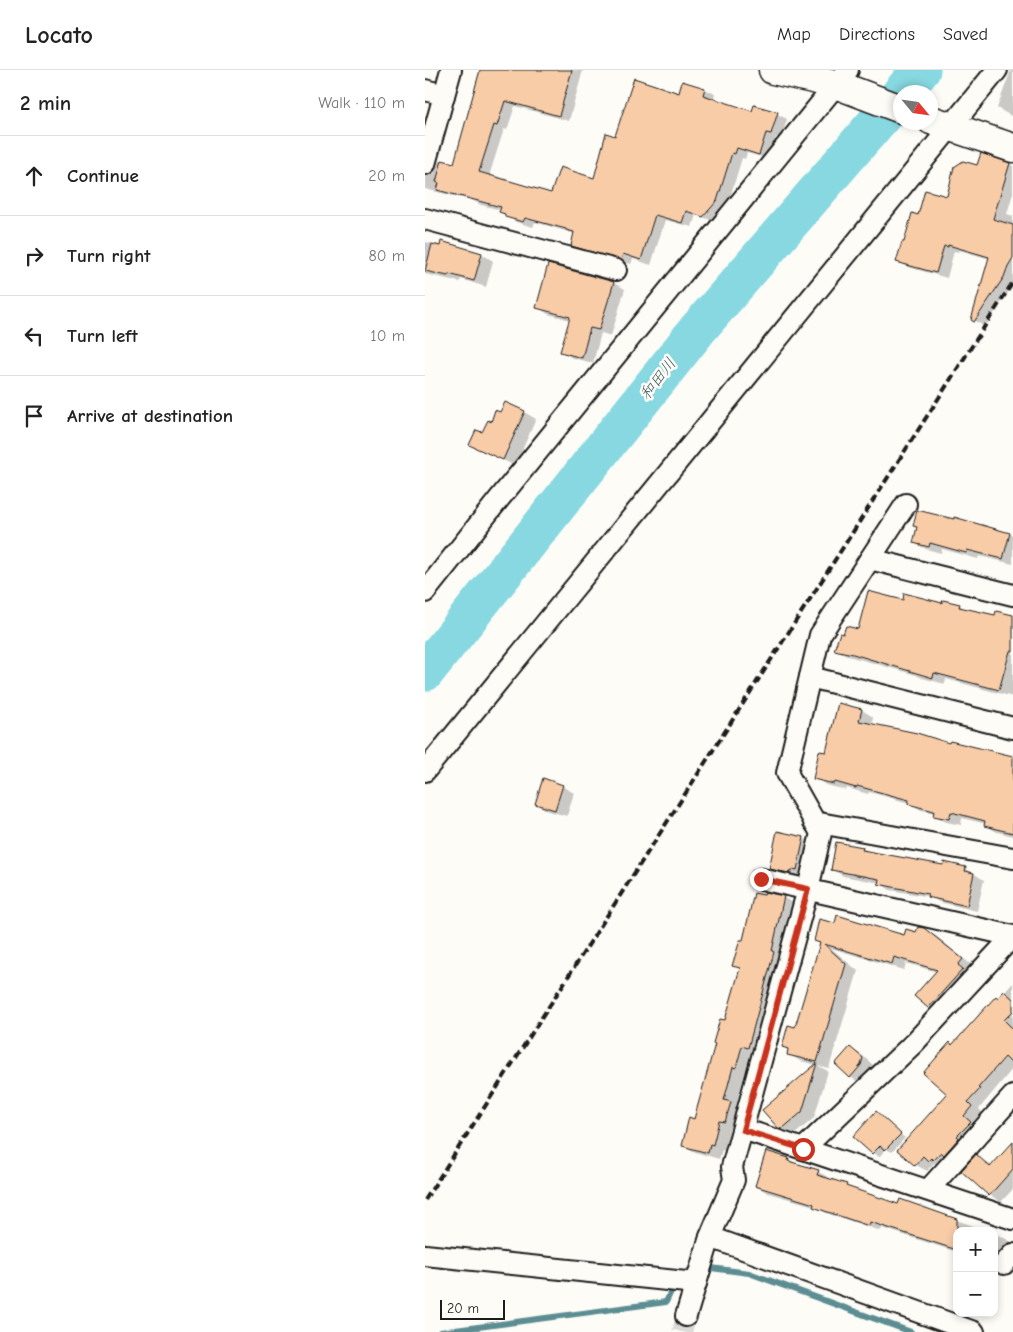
<!DOCTYPE html>
<meta charset="utf-8">
<style>
:root{--surface:#fff;--page:#f6f6f6;--text:#222;--muted:#767676;--line:#e0e0e0}
body{margin:0;font-family:"Comic Neue","Klee One",sans-serif;background:var(--page);color:var(--text)}
.controls{position:absolute;right:15px;bottom:15px;display:grid;overflow:hidden;border-radius:10px;box-shadow:0 2px 8px #0003}
.controls button{width:45px;height:45px;display:grid;place-items:center;padding:0;border:0;border-bottom:1px solid var(--line);background:var(--surface);color:var(--text);font:25px sans-serif}
.compass{position:absolute;left:468px;top:15px;width:45px;height:45px;border-radius:50%;background:var(--surface);box-shadow:0 2px 8px #0003;rotate:119deg}
.scale{position:absolute;left:15px;bottom:12px;width:65px;box-sizing:border-box;padding-left:5px;border:2px solid #1c1c1c;border-top:0;font-size:14px;line-height:18px;white-space:nowrap;color:#1c1c1c;-webkit-text-stroke:4px #fdfcf7;paint-order:stroke}
.stop{position:absolute;width:15px;height:15px;margin:-11px;border:4px solid #c8321e;border-radius:50%;background:#fff}
.stop.end{background:#c8321e;border-color:#fff;box-shadow:0 1px 5px #0008}
.list{margin:0;padding:0;list-style:none}
h2{display:flex;justify-content:space-between;align-items:center;height:65px;margin:0;padding:0 20px;font-size:21px}
h2 small{font-size:16px;font-weight:400;color:var(--muted)}
.list li{display:grid;grid-template-columns:32px 1fr auto;gap:15px;align-items:center;box-sizing:border-box;height:80px;padding:0 20px;border-top:1px solid var(--line)}
.list b{display:block;font-size:19px;white-space:nowrap}
.list em{font-size:16px;font-style:normal;color:var(--muted)}
.icon{flex:none;width:28px;height:28px;fill:none;stroke:currentColor;stroke-width:2;stroke-linecap:round;stroke-linejoin:round}
.map{position:relative;flex:none;width:588px;height:1262px;overflow:hidden}
header{display:flex;align-items:center;gap:30px;box-sizing:border-box;height:70px;padding:0 25px;background:var(--surface);border-bottom:1px solid var(--line)}
header strong{font-size:24px}
nav{display:flex;gap:28px;margin-inline-start:auto;font-size:18px}
main{display:flex}
aside{flex:1;background:var(--surface)}
.map>svg:first-child{display:block}
</style>
<header>
<strong>Locato</strong>
<nav><a>Map</a><a>Directions</a><a>Saved</a></nav>
</header>
<main>
<aside>
<h2>2 min<small>Walk · 110 m</small></h2>
<ul class="list">
<li><svg class="icon" aria-label="ahead" viewBox="0 0 24 24"><path d="M12 20V5M6 11l6-6 6 6"/></svg><div><b>Continue</b></div><em>20 m</em></li>
<li><svg class="icon" aria-label="right" viewBox="0 0 24 24"><path d="M7 20v-9h11M14 6l5 5-5 5"/></svg><div><b>Turn right</b></div><em>80 m</em></li>
<li><svg class="icon" aria-label="left" viewBox="0 0 24 24"><path d="M17 20v-9H6M10 6l-5 5 5 5"/></svg><div><b>Turn left</b></div><em>10 m</em></li>
<li><svg class="icon" aria-label="arrive" viewBox="0 0 24 24"><path d="M6 21V4h12l-3 4 3 4H6"/></svg><div><b>Arrive at destination</b></div></li>
</ul>
</aside>
<div class="map">
<svg width="588" height="1262" viewBox="0 0 588 1262">
<rect width="100%" height="100%" fill="#fdfcf7"/>
<filter id="ink" filterUnits="userSpaceOnUse"><feTurbulence type="fractalNoise" baseFrequency=".02" numOctaves="2"/><feDisplacementMap in="SourceGraphic" scale="10" xChannelSelector="R" yChannelSelector="G"/><feConvolveMatrix kernelMatrix="1 2 1 2 8 2 1 2 1" color-interpolation-filters="sRGB"/></filter>
<g filter="url(#ink)">
<g fill="#0003">
<path d="M61 0H158L144 51 90 36 82 60 79 59 64 106 127 124 170 110 191 67 255 24 258 13 280 19 290 24 288 30 328 42 352 44 362 49 356 69 351 67 344 89 322 83 320 89 317 88 302 137 289 151 271 145 267 157 240 150 226 195 208 189 206 194 157 181 147 175 150 164 110 152 108 157 91 152 76 142V140L56 135 49 131 0 119V107L9 104 14 91 30 94Z"/>
<path d="M586 0H588V47L572 38Z"/>
<path d="M585 94 588 96V123L582 144 588 146V215L560 257 547 249 565 189 534 180 533 182 529 181 522 208 483 197 472 191 494 146 523 128 553 96Z"/>
<path d="M0 172 57 184 68 191 61 217 36 209 35 212 0 204Z"/>
<path d="M189 213 200 219 186 266 176 263 168 293 147 288 136 281 145 250 123 244 112 237Z"/>
<path d="M99 342 111 349 90 396 46 374 58 364 76 344Z"/>
<path d="M530 449 588 465V494L554 486 553 489 517 479 516 483 501 479 489 473 530 451Z"/>
<path d="M479 532 534 535 544 541 571 547 588 546V627L521 609 520 614 497 608 491 605 423 586 411 579 434 560Z"/>
<path d="M414 635 437 640 448 647 447 655 525 674 587 687 588 682V766L572 762 560 755 561 754 537 748 536 755 521 752 509 745 510 743 496 740 484 733 444 722 443 724 422 718 421 720 401 715 389 708 402 684Z"/>
<path d="M137 716 149 723 142 746 123 741 111 734Z"/>
<path d="M378 768 390 775 376 809 358 805 346 798Z"/>
<path d="M412 773 438 778 446 783 519 796 540 798 559 810 552 841 514 832 506 827 465 820 455 813 418 806 408 800Z"/>
<path d="M359 828 370 834 323 1004 320 1003 311 1036 317 1040 312 1057H305L300 1081 297 1080 294 1089 270 1082 258 1076 270 1050 316 899 309 895 319 872Z"/>
<path d="M498 859 511 866 549 897 515 944 504 937 512 902 481 893 479 900 406 878 433 901 404 998 393 996 403 1001 389 1048 369 1065 354 1057 339 1040 392 995 375 991 363 984 364 980 359 977 371 958 396 874 480 867 492 864Z"/>
<path d="M588 913V998L554 1039 558 1043 550 1053 557 1059 515 1097 509 1093 502 1101 491 1095 524 1024 528 976Z"/>
<path d="M425 979 437 985 449 996 447 1002 437 1014 425 1007Z"/>
<path d="M451 1043 480 1068 467 1082 461 1079 454 1087 430 1067Z"/>
<path d="M588 1074V1119L576 1132 565 1125 552 1086 567 1096Z"/>
<path d="M364 1089 373 1095 393 1102 405 1108 404 1110 422 1116 431 1121 474 1135 476 1131 563 1161H532V1182L457 1158 456 1161 401 1143 389 1136 343 1123 331 1116Z"/>
<path d="M569 1163 587 1172 580 1192 569 1189Z"/>
</g>
<g fill="none" stroke-linecap="round" stroke-linejoin="round">
<g stroke="#5c8d92" stroke-width="6">
<path d="M256 1206 271 1196 324 1203 486 1262"/>
<path d="M15 1262 241 1232 250 1213"/>
</g>
<g stroke="#87d8e0" stroke-width="39">
<path d="M477 22 496 0"/>
<path d="M0 602 273 259 476 24"/>
</g>
</g>
<g fill="#f8cca7" stroke="#1c1c1c">
<path d="M55 0H147L134 46 80 31 72 56 69 55 54 102 126 123 135 97 169 108 181 63 190 66 209 8 254 23 257 11 280 18 278 25 327 41 329 35 353 42 346 64 341 63 334 85 312 78 310 84 307 83 292 131 278 147 261 141 257 153 230 145 216 190 198 184 196 190 146 176 149 162 141 160V159L100 148 98 152 80 147V144L74 142 76 137 12 120 14 113 11 112 17 90 29 93Z"/>
<path d="M556 83 585 93 568 149 588 155V188L583 196 579 207 549 252 546 250 564 187 523 175V177L519 176 511 203 471 192 477 172H479L487 143 493 145 500 120 522 126 529 97 538 91 552 95Z"/>
<path d="M16 171 57 183 49 211 24 204 23 206 0 201 7 174 15 176Z"/>
<path d="M123 194 189 212 174 260 165 258 157 288 135 282 145 247 111 238Z"/>
<path d="M80 332 100 341 78 390 44 375 51 360 57 362 63 350 66 352 70 340 75 342Z"/>
<path d="M492 440 529 449V447L585 463 578 489 542 480 541 483 505 473 504 477 488 473 492 457 488 456Z"/>
<path d="M443 521 478 530 479 523 517 533 518 530 535 534 534 537 570 545 571 541 588 545V581H585L574 620 509 603 508 608 428 584 409 580 415 563 418 564 421 556 433 559Z"/>
<path d="M413 633 437 639 434 651 492 663 524 673 525 671 588 686V763L559 756 560 751 526 742 524 749 508 746 509 741 483 734 484 730 432 716 431 718 410 712 409 714 388 709 394 681 401 682Z"/>
<path d="M118 708 138 715 130 740 110 734Z"/>
<path d="M352 761 379 767 372 800 368 799 367 802 365 801 364 803 344 799Z"/>
<path d="M411 772 438 777 437 780 518 795 519 792 541 797 540 801 549 803 542 836 502 827 503 824 453 814 454 809 406 800Z"/>
<path d="M340 822 359 826 347 881 349 882 323 978 317 976 311 998 308 997 299 1030 306 1032 300 1052 294 1051 288 1075 285 1074 283 1083 257 1076 264 1047 269 1049 290 974 288 973 295 949 300 950 315 898 307 896 315 870H318L329 823 339 825Z"/>
<path d="M412 845 479 865 481 859 491 862 493 857 499 858 538 889 533 895 538 899 503 938 489 926 512 900 469 887 467 894 399 874 421 894 392 992 362 985 363 979 357 977 363 955 370 957 395 873 389 871 394 849 410 853Z"/>
<path d="M579 921 588 929V941L579 950 588 959V995L580 987 553 1018 555 1019 543 1032 547 1036 539 1046 546 1052 532 1066 534 1068 519 1085 516 1082 508 1090 506 1088 503 1091 498 1086 490 1096 472 1080 522 1024 498 1003 525 972 527 975 571 926 573 928Z"/>
<path d="M425 977 438 988 436 995 425 1008 410 994Z"/>
<path d="M392 993 377 1042 357 1059 353 1058 337 1040Z"/>
<path d="M451 1041 476 1064 460 1080 455 1076 447 1084 428 1067Z"/>
<path d="M588 1072V1099L564 1126 536 1101 551 1084 565 1097Z"/>
<path d="M341 1081 364 1088 363 1091 394 1100 392 1105 422 1114 421 1116 473 1134 475 1129 532 1149V1180L445 1152 444 1156 388 1137 389 1134 330 1116Z"/>
</g>
<g fill="none" stroke-linecap="round" stroke-linejoin="round">
<path stroke="#dbdad6" stroke-width="20" stroke-dasharray="20 10" stroke-linecap="butt" d="M257 1262 261 1246"/>
<defs>
<g id="minor">
<path d="M0 20 19 25"/>
<path d="M0 94 26 0"/>
<path d="M0 149 191 200"/>
<path d="M445 489 588 525"/>
<path d="M0 522 74 429 423 0"/>
<path d="M385 607 588 658"/>
<path d="M0 701 572 0"/>
<path d="M389 752 588 788"/>
<path d="M336 809 588 866"/>
<path d="M318 1059 588 1149"/>
<path d="M378 1079 489 973 588 866"/>
<path d="M503 1120 588 1026"/>
<path d="M285 1167 549 1262"/>
<path d="M0 1185 271 1213"/>
<path d="M579 1194 588 1184"/>
<path d="M261 1246 285 1167 309 1110 307 1097 383 819 396 763 362 703 395 565 481 434"/>
</g>
<g id="secondary">
<path d="M348 0 410 14 476 39"/>
<path d="M506 50 588 78"/>
</g>
</defs>
<use href="#minor" stroke="#1c1c1c" stroke-width="24"/>
<use href="#secondary" stroke="#1c1c1c" stroke-width="31"/>
<use href="#minor" stroke="#fdfcf7" stroke-width="20"/>
<use href="#secondary" stroke="#fdfcf7" stroke-width="28"/>
<path stroke="#1c1c1c" stroke-width="4" stroke-dasharray="8 4" stroke-linecap="butt" d="M0 1130 588 212"/>
</g>
</g>
<g fill="none" stroke-linecap="round" stroke-linejoin="round" filter="url(#ink)">
<path stroke="#c8321e" stroke-width="6" d="M336 809 383 819 318 1060 378 1079"/>
</g>
<g text-anchor="middle" dominant-baseline="central" stroke-width="5" stroke-linejoin="round" paint-order="stroke">
<g font-size="16" font-style="italic" fill="#415e61" stroke="#fdfcf7">
<text transform="translate(233 309) rotate(-52)">和田川</text>
</g>
</g>
</svg>
<div class="controls">
<button>+</button>
<button>−</button>
</div>
<svg class="compass" viewBox="-18 -18 36 36"><path d="M0-13l5 13h-10z" fill="#e53935"/><path d="M0 13l5-13h-10z" fill="#767676"/></svg>
<div class="scale">20 m</div>
<div class="stop" style="left:378px;top:1079px"></div>
<div class="stop end" style="left:336px;top:809px"></div>
</div>
</main>
